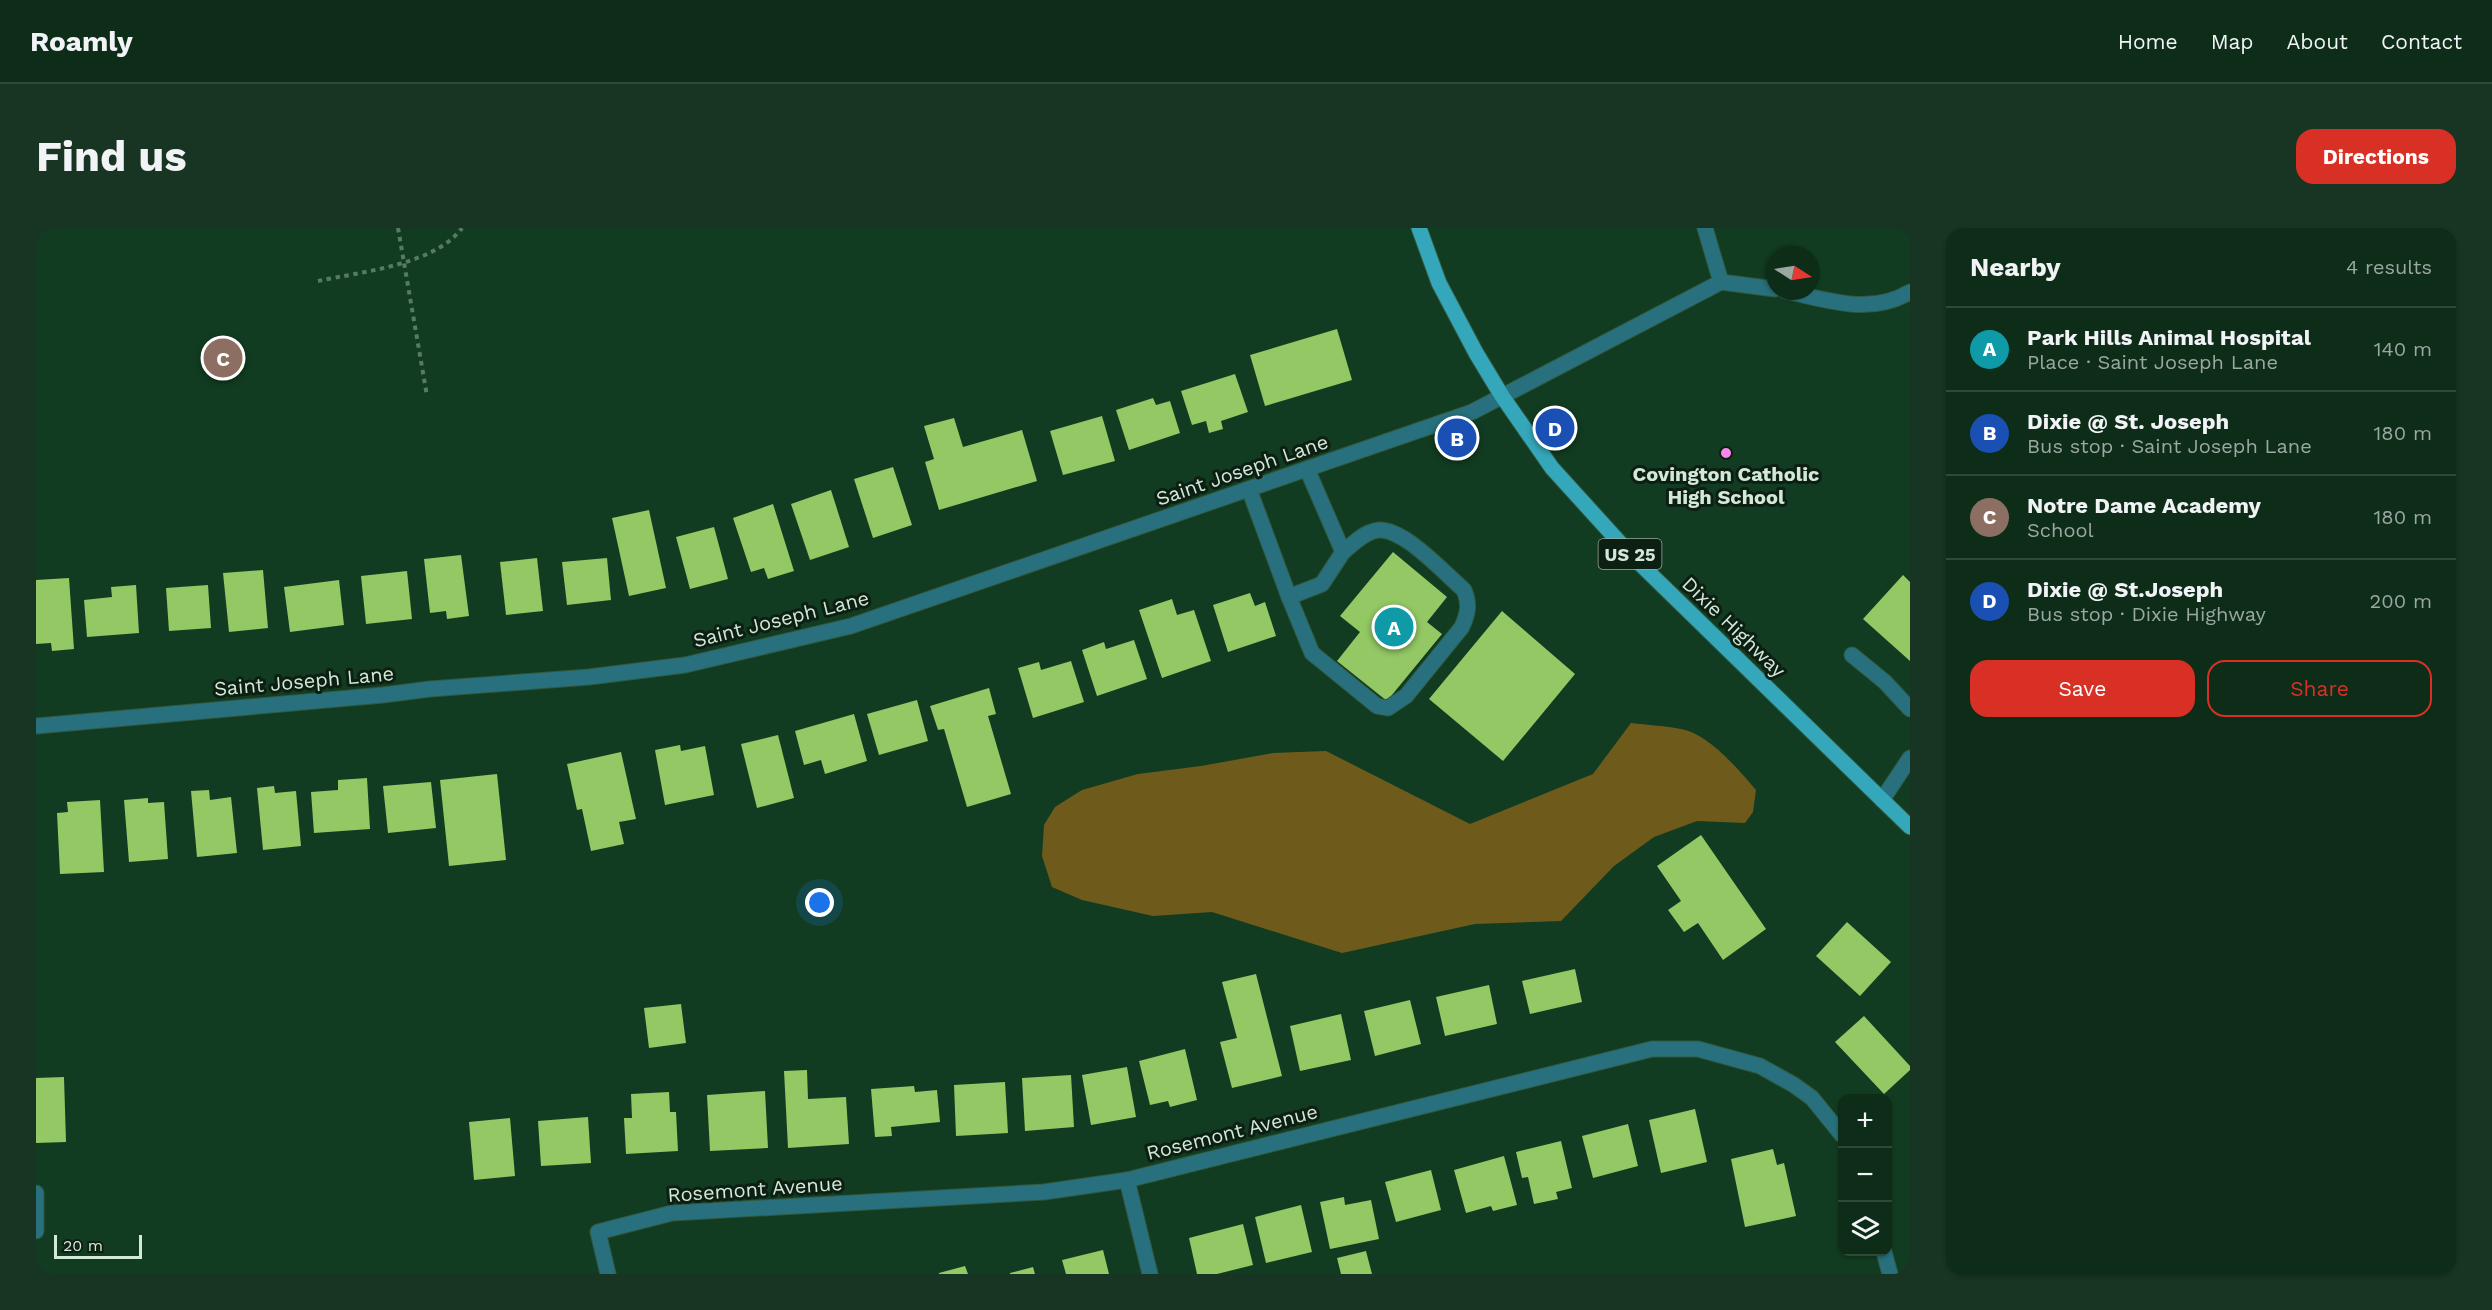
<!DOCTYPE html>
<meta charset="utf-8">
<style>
:root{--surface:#0e2d19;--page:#173522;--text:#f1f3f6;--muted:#9ba8a2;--line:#2e4938;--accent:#d93025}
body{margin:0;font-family:"Work Sans",sans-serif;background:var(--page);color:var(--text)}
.controls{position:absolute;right:18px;bottom:18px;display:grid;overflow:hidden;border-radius:12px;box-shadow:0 2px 4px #0004}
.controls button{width:54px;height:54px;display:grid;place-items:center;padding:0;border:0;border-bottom:2px solid var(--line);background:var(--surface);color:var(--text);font:30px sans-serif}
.compass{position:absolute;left:1730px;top:18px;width:54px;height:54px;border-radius:50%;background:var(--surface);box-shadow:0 2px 4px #0004;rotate:102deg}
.scale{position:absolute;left:18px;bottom:15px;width:88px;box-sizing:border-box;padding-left:6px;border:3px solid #d3e9d8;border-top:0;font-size:16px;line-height:21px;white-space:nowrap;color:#d3e9d8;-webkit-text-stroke:4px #0d1f12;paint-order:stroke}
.you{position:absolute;left:784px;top:675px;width:21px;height:21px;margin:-15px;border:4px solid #fff;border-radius:50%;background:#1a73e8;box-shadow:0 0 0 9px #1a73e833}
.badge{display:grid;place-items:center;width:39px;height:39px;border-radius:50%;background:var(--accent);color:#fff;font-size:20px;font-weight:700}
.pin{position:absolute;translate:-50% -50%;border:3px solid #fff;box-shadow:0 2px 6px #0006}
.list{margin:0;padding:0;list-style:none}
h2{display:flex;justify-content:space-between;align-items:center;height:78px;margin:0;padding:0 24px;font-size:26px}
h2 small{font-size:20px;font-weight:400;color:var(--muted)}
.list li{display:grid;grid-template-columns:39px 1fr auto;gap:18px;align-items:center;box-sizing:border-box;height:84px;padding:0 24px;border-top:2px solid var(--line)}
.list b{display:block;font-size:22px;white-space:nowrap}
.list p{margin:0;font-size:20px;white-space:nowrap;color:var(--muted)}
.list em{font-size:20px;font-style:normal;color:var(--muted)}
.actions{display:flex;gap:12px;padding:18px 24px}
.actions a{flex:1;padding:14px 0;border:2px solid var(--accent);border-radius:18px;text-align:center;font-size:21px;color:var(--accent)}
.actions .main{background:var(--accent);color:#fff}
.icon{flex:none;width:33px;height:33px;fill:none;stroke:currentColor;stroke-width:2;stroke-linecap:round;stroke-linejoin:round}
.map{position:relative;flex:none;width:1874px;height:1046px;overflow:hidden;border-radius:18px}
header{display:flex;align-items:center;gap:36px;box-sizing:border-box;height:84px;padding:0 30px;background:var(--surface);border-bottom:2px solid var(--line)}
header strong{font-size:28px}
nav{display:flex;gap:33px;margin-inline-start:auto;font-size:21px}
.intro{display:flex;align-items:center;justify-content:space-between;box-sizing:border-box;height:144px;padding:0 36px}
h1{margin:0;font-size:42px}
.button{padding:15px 27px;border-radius:18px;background:var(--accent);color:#fff;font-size:21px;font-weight:700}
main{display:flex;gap:36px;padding:0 36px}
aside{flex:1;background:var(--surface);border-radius:18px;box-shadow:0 2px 4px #0004}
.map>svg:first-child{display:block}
</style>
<header>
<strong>Roamly</strong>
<nav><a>Home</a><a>Map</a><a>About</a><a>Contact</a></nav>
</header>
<div class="intro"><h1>Find us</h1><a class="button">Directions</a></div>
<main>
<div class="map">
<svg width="1874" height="1046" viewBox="0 0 1874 1046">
<rect width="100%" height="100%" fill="#123c21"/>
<path fill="#6e5b1b" d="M1595 495C1611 497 1630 498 1645 501 1673 506 1703 542 1720 562L1717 584 1709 595 1661 593 1618 609 1578 638 1525 693 1439 696 1306 725 1176 684 1117 688 1046 672 1016 659 1006 628 1008 597 1019 579 1046 562 1102 546 1165 538 1237 525 1290 523 1434 596 1557 546Z"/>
<g fill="#93c864">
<path d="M1301 101 1316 152 1229 178 1214 127Z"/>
<path d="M1199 146 1212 184 1185 193 1187 201 1173 205 1170 193 1156 197 1145 163Z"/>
<path d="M1117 170 1120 177 1134 173 1144 205 1093 222 1080 182Z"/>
<path d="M1066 188 1079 233 1027 247 1014 203Z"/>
<path d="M918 190 927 219 986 202 1001 253 903 282 889 234 898 231 888 198Z"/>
<path d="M857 239 876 297 837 310 818 251Z"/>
<path d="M795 262 813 319 774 332 755 276Z"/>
<path d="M737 276 758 343 732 351 728 340 715 344 697 290Z"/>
<path d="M613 282 630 360 593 368 576 290Z"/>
<path d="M678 299 692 351 654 361 640 309Z"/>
<path d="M1357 324 1411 369 1391 394 1406 406 1351 473 1301 433 1324 404 1304 388Z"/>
<path d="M425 327 433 388 411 391 410 383 394 385 388 331Z"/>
<path d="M501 330 507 383 470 387 464 334Z"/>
<path d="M571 330 575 372 531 377 526 334Z"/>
<path d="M227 342 232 400 193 404 187 345Z"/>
<path d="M371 343 376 391 330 396 325 348Z"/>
<path d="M1867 347 1874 354V433L1827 391Z"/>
<path d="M33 350 38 421 16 423 15 415 0 416V352Z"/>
<path d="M303 352 308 397 254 404 248 359Z"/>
<path d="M100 357 103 405 51 409 48 372 76 369 75 359Z"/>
<path d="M172 357 175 400 133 403 130 360Z"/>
<path d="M1214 365 1219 378 1229 374 1240 408 1192 424 1177 377Z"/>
<path d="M1136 371 1141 387 1158 382 1175 433 1126 450 1103 382Z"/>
<path d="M1466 383 1539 446 1467 533 1393 471Z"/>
<path d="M1098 412 1111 451 1061 468 1046 422 1068 414 1070 421Z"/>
<path d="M1035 433 1048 474 997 490 982 440 1003 434 1005 442Z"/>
<path d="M953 460 960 486 952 488 975 566 931 579 908 501 902 502 894 478Z"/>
<path d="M881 472 892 513 843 527 831 486Z"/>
<path d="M818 486 831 533 789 546 785 532 768 537 759 503Z"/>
<path d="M742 507 758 570 721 580 705 516Z"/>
<path d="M644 517 645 523 669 518 678 567 629 577 619 522Z"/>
<path d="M585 524 600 591 583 594 588 616 555 623 546 581 541 582 531 536Z"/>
<path d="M461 546 470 632 413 638 404 552Z"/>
<path d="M331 550 334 601 278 605 275 564 302 562V552Z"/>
<path d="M395 554 400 600 352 605 347 558Z"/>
<path d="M238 558 239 565 260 563 265 618 227 622 221 560Z"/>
<path d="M173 562 174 572 195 569 201 625 161 629 155 563Z"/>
<path d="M112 570V575L128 574 132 631 93 634 88 572Z"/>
<path d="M64 572 68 644 24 646 21 585 32 584 31 574Z"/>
<path d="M1665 607 1730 701 1687 732 1662 695 1648 704 1632 682 1645 673 1621 638Z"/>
<path d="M1811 694 1855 734 1824 768 1780 728Z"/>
<path d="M1539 741 1546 774 1494 786 1486 753Z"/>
<path d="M1220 746 1246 848 1196 860 1184 814 1201 810 1186 754Z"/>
<path d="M1453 757 1461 796 1409 808 1400 769Z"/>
<path d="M1374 772 1385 816 1339 828 1328 783Z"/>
<path d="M645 776 650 815 613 820 608 780Z"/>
<path d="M1305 786 1315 832 1264 843 1254 798Z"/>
<path d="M1828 788 1874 838V842L1848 866 1799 814Z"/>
<path d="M1149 821 1161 872 1134 879 1132 873 1114 877 1103 833Z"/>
<path d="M1091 839 1100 889 1055 897 1046 847Z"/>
<path d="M771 842 772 871 810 869 813 916 752 920 748 843Z"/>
<path d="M1035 847 1038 899 989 903 986 850Z"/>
<path d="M28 849 30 914 0 915V850Z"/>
<path d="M969 854 972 905 920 908 918 857Z"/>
<path d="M878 858 879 864 901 862 904 894 855 899 856 908 839 909 835 861Z"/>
<path d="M729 863 732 920 674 923 671 867Z"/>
<path d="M633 864 634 884H640L642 923 590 926 588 890H596L595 866Z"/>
<path d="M1659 881 1671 934 1625 945 1613 892Z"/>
<path d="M552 889 555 935 505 938 502 893Z"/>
<path d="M474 890 479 948 438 952 433 894Z"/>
<path d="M1592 896 1602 938 1557 950 1546 908Z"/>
<path d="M1525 913 1536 960 1520 964 1522 971 1498 976 1492 949 1486 950 1480 924Z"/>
<path d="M1737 921 1741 937 1748 935 1760 988 1709 999 1695 931Z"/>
<path d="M1468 928 1481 977 1457 983 1455 978 1430 985 1418 942Z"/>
<path d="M1395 942 1405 982 1360 994 1349 954Z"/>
<path d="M1308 969 1309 977 1335 972 1343 1011 1294 1021 1284 974Z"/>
<path d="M1265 977 1276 1024 1230 1035 1219 989Z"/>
<path d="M1207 996 1217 1037 1181 1046H1161L1153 1010Z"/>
<path d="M1067 1022 1073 1046H1030L1026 1032Z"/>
<path d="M1330 1023 1336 1046H1305L1301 1030Z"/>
<path d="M929 1038 932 1046H903V1045Z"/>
<path d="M997 1039 999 1046H974V1045Z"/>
</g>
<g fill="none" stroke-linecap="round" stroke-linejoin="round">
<defs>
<g id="minor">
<path d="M1669 0 1685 54"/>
<path d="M1749 63C1792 72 1833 88 1874 64"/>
<path d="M1213 261 1253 369 1286 356 1307 324"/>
<path d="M1253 369 1276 425 1341 478 1352 480 1370 468 1426 399C1432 385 1434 376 1428 362 1409 346 1363 294 1338 303 1326 306 1316 317 1307 324L1271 241"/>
<path d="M1816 427 1849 454 1874 481"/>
<path d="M0 498 347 467 394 461 553 449 649 437 815 398 1436 184 1685 54 1739 61"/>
<path d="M1846 572 1874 530"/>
<path d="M1091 952 1114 1046"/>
<path d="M0 965V1003"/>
<path d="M1848 1024 1854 1046"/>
<path d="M572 1046 562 1004 636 985 1008 964 1091 952 1616 821H1662L1724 838 1758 857 1776 870 1806 907"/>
</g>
<path id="major" d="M1383 0 1403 55 1440 125 1466 168 1516 240 1595 327 1874 599"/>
</defs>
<use href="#minor" stroke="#31583e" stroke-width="17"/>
<use href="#major" stroke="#31583e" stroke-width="17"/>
<g stroke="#577a62" stroke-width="4" stroke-dasharray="4.5 4.5" stroke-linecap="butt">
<path d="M362 0 391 168"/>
<path d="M282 53C324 44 399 37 426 0"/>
</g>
<use href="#minor" stroke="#28707d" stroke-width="15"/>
<use href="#major" stroke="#35a7bb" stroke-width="15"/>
</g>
<circle fill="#f888ea" stroke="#0d1f12" stroke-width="2" cx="1690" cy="225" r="6"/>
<g text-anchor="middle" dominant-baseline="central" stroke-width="6" stroke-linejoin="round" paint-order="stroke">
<rect fill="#0d1f12" stroke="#98ac9d" stroke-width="1.5" x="1562.5" y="311" width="63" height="30" rx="4.5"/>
<g font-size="18" font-weight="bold" fill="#d3e9d8">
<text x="1594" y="326">US 25</text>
</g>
<g font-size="20" fill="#d3e9d8" stroke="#0d1f12">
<text transform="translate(1206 242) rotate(-19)">Saint Joseph Lane</text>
<text transform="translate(745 391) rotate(-14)">Saint Joseph Lane</text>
<text transform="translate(1698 399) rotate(44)">Dixie Highway</text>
<text transform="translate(268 453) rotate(-5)">Saint Joseph Lane</text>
<text transform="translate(1196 904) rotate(-14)">Rosemont Avenue</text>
<text transform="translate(719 961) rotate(-4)">Rosemont Avenue</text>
</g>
<g font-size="20" font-weight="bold" fill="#d3e9d8" stroke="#0d1f12">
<text x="1690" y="246">Covington Catholic<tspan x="1690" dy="23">High School</tspan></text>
</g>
</g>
</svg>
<div class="controls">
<button>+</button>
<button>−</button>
<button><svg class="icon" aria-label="layers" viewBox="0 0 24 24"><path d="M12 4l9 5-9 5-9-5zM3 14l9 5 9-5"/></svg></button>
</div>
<svg class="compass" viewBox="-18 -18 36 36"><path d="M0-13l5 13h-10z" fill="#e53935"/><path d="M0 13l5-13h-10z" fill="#9ba8a2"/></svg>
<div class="scale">20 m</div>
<div class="you"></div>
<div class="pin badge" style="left:1358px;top:399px;background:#0f9aa8">A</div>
<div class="pin badge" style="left:1421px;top:210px;background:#1a4fb4">B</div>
<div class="pin badge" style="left:187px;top:130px;background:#8d6e63">C</div>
<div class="pin badge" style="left:1519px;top:200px;background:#1a4fb4">D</div>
</div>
<aside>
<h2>Nearby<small>4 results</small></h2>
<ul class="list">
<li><span class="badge" style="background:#0f9aa8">A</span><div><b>Park Hills Animal Hospital</b><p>Place · Saint Joseph Lane</p></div><em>140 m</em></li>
<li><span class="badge" style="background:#1a4fb4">B</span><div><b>Dixie @ St. Joseph</b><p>Bus stop · Saint Joseph Lane</p></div><em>180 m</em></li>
<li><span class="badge" style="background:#8d6e63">C</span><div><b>Notre Dame Academy</b><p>School</p></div><em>180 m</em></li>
<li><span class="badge" style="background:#1a4fb4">D</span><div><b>Dixie @ St.Joseph</b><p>Bus stop · Dixie Highway</p></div><em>200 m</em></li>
</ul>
<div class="actions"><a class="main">Save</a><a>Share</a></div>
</aside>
</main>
